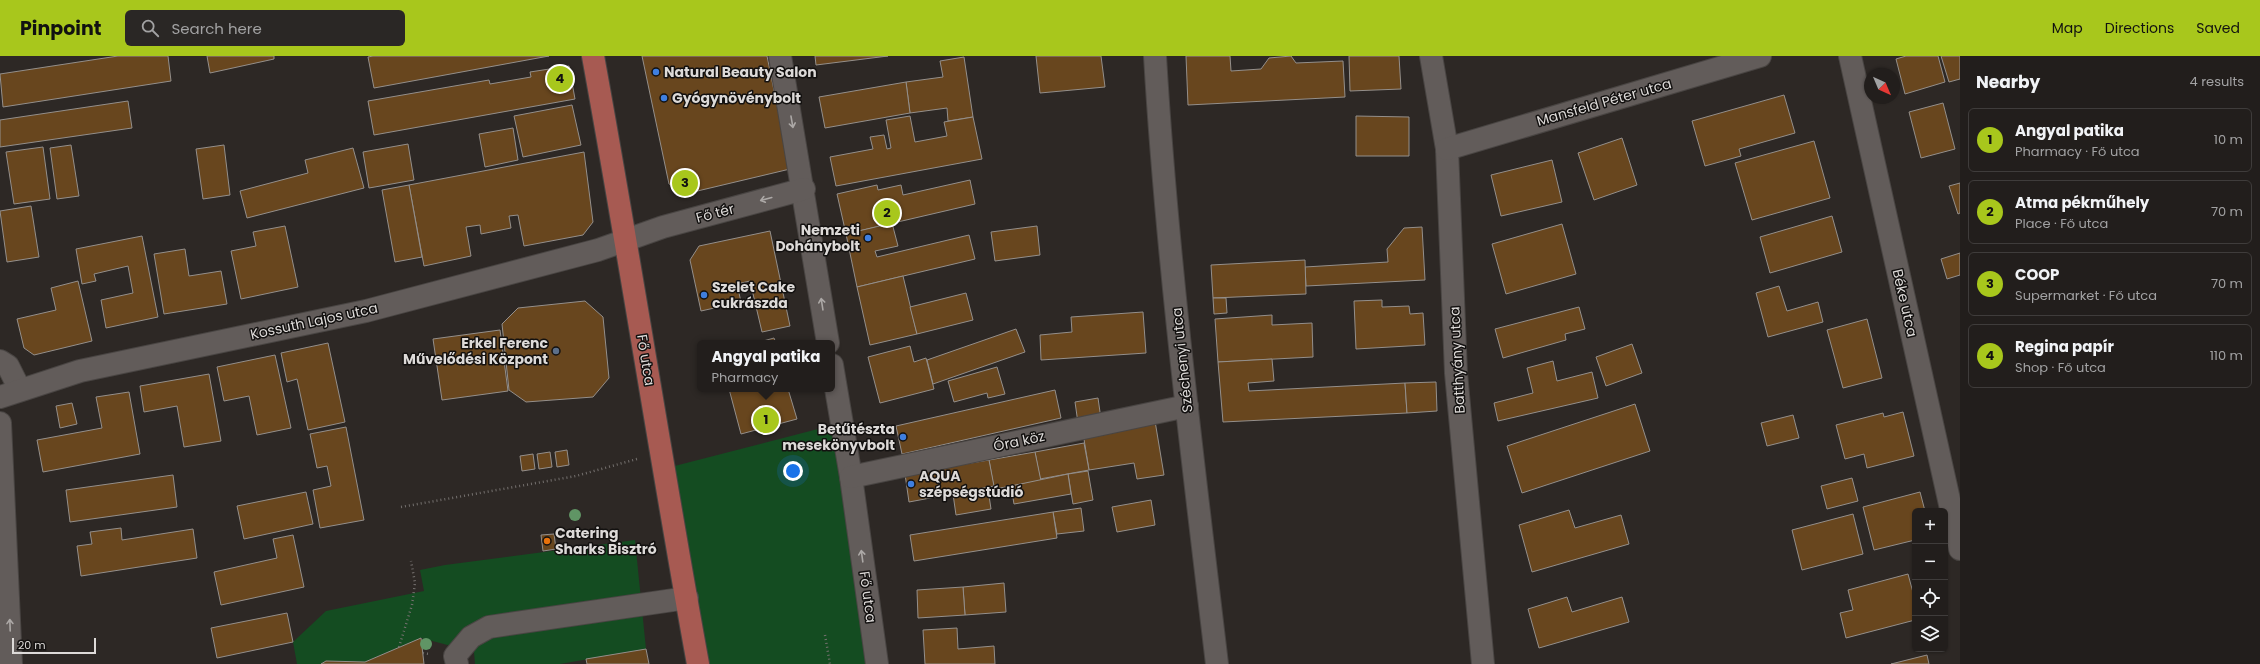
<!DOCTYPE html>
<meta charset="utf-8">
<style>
:root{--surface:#221e1c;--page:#2a2725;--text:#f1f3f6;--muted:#a2a2a3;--line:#3f3c3b;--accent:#a8c71c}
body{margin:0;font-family:Poppins,sans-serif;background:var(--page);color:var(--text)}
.controls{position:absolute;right:12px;bottom:12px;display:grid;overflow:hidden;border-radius:6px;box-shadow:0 1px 3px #0004}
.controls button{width:36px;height:36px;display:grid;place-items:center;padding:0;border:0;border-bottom:1px solid var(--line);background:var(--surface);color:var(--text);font:20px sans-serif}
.compass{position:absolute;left:1864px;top:12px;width:36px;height:36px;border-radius:50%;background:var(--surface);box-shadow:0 1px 3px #0004;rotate:136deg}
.scale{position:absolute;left:12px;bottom:10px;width:84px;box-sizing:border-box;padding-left:4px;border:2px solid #dddad8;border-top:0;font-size:11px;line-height:14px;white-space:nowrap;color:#dddad8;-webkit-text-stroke:3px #131110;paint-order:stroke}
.you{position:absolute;left:793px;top:415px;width:14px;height:14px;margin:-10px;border:3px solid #fff;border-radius:50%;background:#1a73e8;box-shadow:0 0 0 6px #1a73e833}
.badge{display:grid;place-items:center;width:26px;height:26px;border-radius:50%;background:var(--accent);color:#111;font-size:13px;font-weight:700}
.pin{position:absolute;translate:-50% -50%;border:2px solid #fff;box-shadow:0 1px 4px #0006}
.popup{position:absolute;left:697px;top:284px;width:138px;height:52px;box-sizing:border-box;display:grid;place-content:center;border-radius:6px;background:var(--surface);filter:drop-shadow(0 1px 3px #0005);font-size:13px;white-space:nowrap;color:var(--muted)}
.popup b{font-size:15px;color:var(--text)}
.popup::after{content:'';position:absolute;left:50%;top:100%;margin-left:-8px;border:8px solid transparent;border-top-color:var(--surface)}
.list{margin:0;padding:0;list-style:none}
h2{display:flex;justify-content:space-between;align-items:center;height:52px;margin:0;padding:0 16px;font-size:17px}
h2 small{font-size:13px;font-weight:400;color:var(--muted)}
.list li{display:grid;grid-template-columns:26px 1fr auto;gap:12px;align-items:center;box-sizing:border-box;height:64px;margin:0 8px 8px;padding:0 8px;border:1px solid var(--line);border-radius:6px}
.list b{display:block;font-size:15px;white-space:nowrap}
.list p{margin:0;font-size:13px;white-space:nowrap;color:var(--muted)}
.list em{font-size:13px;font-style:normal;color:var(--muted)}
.icon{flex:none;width:22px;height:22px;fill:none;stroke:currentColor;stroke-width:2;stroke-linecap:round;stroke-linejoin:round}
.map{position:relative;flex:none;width:1960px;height:608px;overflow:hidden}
header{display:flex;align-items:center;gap:24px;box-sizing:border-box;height:56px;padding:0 20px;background:var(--accent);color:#111}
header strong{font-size:19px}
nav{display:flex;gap:22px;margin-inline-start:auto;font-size:14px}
.search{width:280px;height:36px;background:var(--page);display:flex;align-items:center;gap:10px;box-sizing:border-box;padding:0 14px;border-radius:6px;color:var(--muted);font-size:15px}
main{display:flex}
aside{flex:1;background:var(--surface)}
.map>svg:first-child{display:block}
</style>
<header>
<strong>Pinpoint</strong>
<div class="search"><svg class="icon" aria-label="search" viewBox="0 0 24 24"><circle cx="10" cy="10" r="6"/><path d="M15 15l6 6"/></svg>Search here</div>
<nav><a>Map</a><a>Directions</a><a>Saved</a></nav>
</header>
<main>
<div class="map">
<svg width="1960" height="608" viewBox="0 0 1960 608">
<rect width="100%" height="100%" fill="#2d2825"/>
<g fill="#144c21">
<path d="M841 367 877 608H698L663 413Z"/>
<path d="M635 484 646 593 560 608H475L474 596 421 582 365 606 326 605 321 608H297L293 586 326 555 424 535 420 514 445 509Z"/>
</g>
<g fill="#68461e" stroke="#948f8b">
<path d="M118 0H168L171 25 3 51 0 18Z"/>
<path d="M207 0H274V3L210 17Z"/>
<path d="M373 0H549L374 32 368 1Z"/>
<path d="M642 0H767L790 113 689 137 669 128Z"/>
<path d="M815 0H888L816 9Z"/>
<path d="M1036 0H1101L1105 31 1040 37Z"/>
<path d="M1186 0H1230L1231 15 1261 13 1269 2 1291 0 1296 7 1343 5 1345 41 1188 49Z"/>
<path d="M1349 0H1399L1401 33 1350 35Z"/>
<path d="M1906 0H1938L1945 26 1905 38 1896 3Z"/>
<path d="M1941 0H1960V23L1949 26Z"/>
<path d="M964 1 973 61 948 65 947 52 910 57 906 26 943 21 940 5Z"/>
<path d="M569 10 575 43 374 79 368 45 489 24 490 28 531 21 530 16Z"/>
<path d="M906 26 910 57 825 72 819 41Z"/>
<path d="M1784 39 1795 77 1739 93 1741 100 1705 110 1692 65Z"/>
<path d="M128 45 132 72 0 91V64Z"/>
<path d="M1943 47 1955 93 1921 102 1909 56Z"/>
<path d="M572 49 581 89 523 101 514 60Z"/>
<path d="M910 60 915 86 947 80 944 66 973 61 982 103 836 130 830 101 873 93 870 81 884 79 887 93 891 92 886 64Z"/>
<path d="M1356 60 1409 61V100H1356Z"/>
<path d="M513 72 518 104 485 111 479 78Z"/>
<path d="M1622 82 1637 129 1594 144 1578 97Z"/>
<path d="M1814 85 1830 142 1752 164 1735 107Z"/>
<path d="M408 88 414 124 369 132 363 96Z"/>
<path d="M71 89 79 140 57 143 50 92Z"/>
<path d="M224 89 230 139 203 143 196 93Z"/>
<path d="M43 91 50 143 14 148 6 96Z"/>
<path d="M353 92 364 132 247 162 240 135 308 117 305 104Z"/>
<path d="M584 96 593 166 583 179 524 190 518 159 509 160 511 172 481 178 480 169 466 171 471 200 424 210 409 129Z"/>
<path d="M1552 104 1562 146 1501 160 1491 119Z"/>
<path d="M970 124 975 148 846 178 837 138 877 129 878 134 901 129 903 139Z"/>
<path d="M1960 127V157L1958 158 1949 130Z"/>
<path d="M409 129 422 201 395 206 382 134Z"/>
<path d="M31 150 39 201 7 206 0 155Z"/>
<path d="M1832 160 1842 196 1770 217 1760 181Z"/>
<path d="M892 167 898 190 875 195 877 201 969 179 975 203 857 231 846 178Z"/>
<path d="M1562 168 1576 218 1506 238 1492 188Z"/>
<path d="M285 170 298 231 241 243 231 195 256 190 253 176Z"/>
<path d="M1037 170 1040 199 995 205 991 176Z"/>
<path d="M1422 171 1425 224 1306 230 1305 211 1388 206 1387 193 1404 172Z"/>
<path d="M770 175 790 270 762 276 750 225 737 228 741 246 701 255 690 204 699 190Z"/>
<path d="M142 180 158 261 106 272 101 244 133 237 128 210 94 218 96 225 82 228 76 193Z"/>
<path d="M185 193 189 220 221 215 227 248 164 258 154 198Z"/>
<path d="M1960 197V219L1947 223 1941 203Z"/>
<path d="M1305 204 1306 238 1213 242 1211 209Z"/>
<path d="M903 220 917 278 870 289 857 231Z"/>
<path d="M78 225 92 285 34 299 24 292 17 263 56 254 51 232Z"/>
<path d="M1779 230 1787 255 1818 246 1823 266 1768 281 1756 237Z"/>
<path d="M966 237 973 264 917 278 910 251Z"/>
<path d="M1213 242H1226L1227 257 1214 258Z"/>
<path d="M1382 244V251L1409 250 1410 258 1423 257 1425 289 1356 293 1354 245Z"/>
<path d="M585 245 603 261 609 322 593 341 526 346 509 334 502 268 518 252Z"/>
<path d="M1579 251 1585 273 1565 278 1566 284 1503 302 1495 273Z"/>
<path d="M1143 256 1146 297 1041 304 1040 279 1072 276 1071 261Z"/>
<path d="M1272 259V269L1312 267 1313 301 1218 306 1215 263Z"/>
<path d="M1867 263 1882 322 1843 332 1827 274Z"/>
<path d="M1016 273 1025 296 933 328 927 304Z"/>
<path d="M500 274 508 335 442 344 433 283Z"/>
<path d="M774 282 776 287H756Z"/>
<path d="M328 287 345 366 308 374 297 323 287 326 281 297Z"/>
<path d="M1632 288 1642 317 1606 330 1596 301Z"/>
<path d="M910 290 914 306 926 302 934 333 880 347 868 301Z"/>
<path d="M275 299 291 372 257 379 249 340 224 345 217 311Z"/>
<path d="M1272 303 1274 325 1248 327 1249 335 1405 327 1407 357 1223 366 1218 306Z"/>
<path d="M1553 305 1557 325 1592 316 1598 342 1498 365 1494 347 1533 337 1527 312Z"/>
<path d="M997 311 1005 338 988 342 987 337 954 346 948 325Z"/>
<path d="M209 318 221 385 184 391 177 350 144 356 140 330Z"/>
<path d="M1436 326 1437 355 1407 357 1405 327Z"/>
<path d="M729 333H788L797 363 741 378Z"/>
<path d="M1055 334 1061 362 902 398 896 370Z"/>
<path d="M129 336 140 398 43 416 37 384 102 372 96 341Z"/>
<path d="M1098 342 1101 363 1078 367 1075 346Z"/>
<path d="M72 347 77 368 60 372 56 350Z"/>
<path d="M1635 348 1650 395 1522 437 1507 390Z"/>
<path d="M1903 356 1914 400 1867 412 1864 398 1845 403 1836 369 1883 357 1884 361Z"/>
<path d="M1793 359 1799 382 1767 390 1761 367Z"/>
<path d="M1155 365 1164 419 1137 423 1134 407 1089 414 1083 377Z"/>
<path d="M346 371 364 464 320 472 313 434 331 430 327 410 317 412 310 378Z"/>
<path d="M1084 387 1089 414 1040 423 1035 396Z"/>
<path d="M567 394 569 409 557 411 555 396Z"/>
<path d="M550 396 552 411 539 413 537 398Z"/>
<path d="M1035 396 1041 425 994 433 989 404Z"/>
<path d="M533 398 535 413 522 415 520 400Z"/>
<path d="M989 404 994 430 909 446 905 418Z"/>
<path d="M1088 415 1093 444 1073 448 1068 418Z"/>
<path d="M1068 418 1071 438 1014 448 1011 430Z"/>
<path d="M173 419 177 451 70 466 66 434Z"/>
<path d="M1852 422 1858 445 1827 453 1821 430Z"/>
<path d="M988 433 991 453 956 459 953 438Z"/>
<path d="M306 436 313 468 244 483 237 450Z"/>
<path d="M1920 436 1925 455H1915V484L1874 494 1863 451Z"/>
<path d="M1151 444 1155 469 1117 476 1112 451Z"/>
<path d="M1081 452 1084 475 1057 478 1053 456Z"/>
<path d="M1569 454 1575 472 1621 459 1629 488 1532 516 1519 469Z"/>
<path d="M1053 456 1057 482 914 505 910 479Z"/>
<path d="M1853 458 1863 498 1802 514 1792 474Z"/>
<path d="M121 472 122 484 193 473 197 502 81 520 77 490 92 488 90 476Z"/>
<path d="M554 478 556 493 543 495 541 479Z"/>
<path d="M293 479 304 531 221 549 214 516 277 502 273 483Z"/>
<path d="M1908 518 1915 544V564L1846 582 1840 557 1853 554 1848 534Z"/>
<path d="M1004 527 1006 556 965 559 963 531Z"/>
<path d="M963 531 965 559 918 562 917 534Z"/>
<path d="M1567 541 1572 556 1622 541 1629 566 1539 592 1528 553Z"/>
<path d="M287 557 293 586 217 602 211 572Z"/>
<path d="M957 572 958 593 994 590 995 608H925L923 574Z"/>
<path d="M421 582 424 608H321L326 605 365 606Z"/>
<path d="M646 593 649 608H587L586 603Z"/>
<path d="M1927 599 1929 608H1891Z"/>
</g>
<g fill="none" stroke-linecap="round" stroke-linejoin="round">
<defs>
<g id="minor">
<path d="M780 0 828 287"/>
<path d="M1155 0C1167 203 1193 406 1217 608"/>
<path d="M1431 0 1447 93 1456 317 1483 608"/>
<path d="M1850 0 1960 493"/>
<path d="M1447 93 1760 0"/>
<path d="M0 305 8 310 20 334"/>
<path d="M832 309 851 421 877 608"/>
<path d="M0 341 80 315 366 255 598 194 663 171 804 133"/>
<path d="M0 367 11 608"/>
<path d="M851 421 1187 350"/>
<path d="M457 608 455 600 471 581 489 571 687 542"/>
</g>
<path id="major" d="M593 0C630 202 661 406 698 608"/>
</defs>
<use href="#minor" stroke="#494543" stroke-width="24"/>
<use href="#major" stroke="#494543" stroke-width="24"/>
<g stroke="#74706e" stroke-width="2.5" stroke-dasharray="1 3" stroke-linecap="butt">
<path d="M401 451 576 420 637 403"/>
<path d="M825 579 830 608"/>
<path d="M399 591 412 549 415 527 411 505"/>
<path d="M423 597 429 598"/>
</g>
<use href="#minor" stroke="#625c5a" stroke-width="22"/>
<use href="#major" stroke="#a75a52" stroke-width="22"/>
</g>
<g fill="#609565">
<circle cx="575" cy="459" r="6"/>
<circle cx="426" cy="588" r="6"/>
</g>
<defs><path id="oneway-shaft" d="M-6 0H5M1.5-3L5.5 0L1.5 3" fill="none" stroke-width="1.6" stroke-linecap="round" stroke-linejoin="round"/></defs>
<g stroke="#aca8a6">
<use href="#oneway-shaft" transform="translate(792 66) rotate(80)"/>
<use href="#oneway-shaft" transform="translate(766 143) rotate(165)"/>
<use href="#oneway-shaft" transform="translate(822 248) rotate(-99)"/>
<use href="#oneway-shaft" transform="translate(862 500) rotate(-98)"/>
<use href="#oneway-shaft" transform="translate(10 569) rotate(-92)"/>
</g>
<g fill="#3f7fe0" stroke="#131110" stroke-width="1.5">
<circle cx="656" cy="16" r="4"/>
<circle cx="664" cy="42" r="4"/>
<circle cx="868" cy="182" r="4"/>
<circle cx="704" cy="239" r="4"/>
<circle cx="903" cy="381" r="4"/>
<circle cx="911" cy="428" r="4"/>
</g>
<circle fill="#5c6f8a" stroke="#131110" stroke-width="1.5" cx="556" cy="295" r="4"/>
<circle fill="#e8710a" stroke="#131110" stroke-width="1.5" cx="547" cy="485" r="4"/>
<g text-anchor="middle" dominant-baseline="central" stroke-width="3" stroke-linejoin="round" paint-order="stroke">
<g font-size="14" font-weight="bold" fill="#dddad8" stroke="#131110" text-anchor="start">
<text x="664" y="16">Natural Beauty Salon</text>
<text x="672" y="42">Gyógynövénybolt</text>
<text x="860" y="174" text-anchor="end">Nemzeti<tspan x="860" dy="16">Dohánybolt</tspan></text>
<text x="712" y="231">Szelet Cake<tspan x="712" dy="16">cukrászda</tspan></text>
<text x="548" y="287" text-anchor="end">Erkel Ferenc<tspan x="548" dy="16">Művelődési Központ</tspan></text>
<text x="895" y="373" text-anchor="end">Betűtészta<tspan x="895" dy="16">mesekönyvbolt</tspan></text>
<text x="919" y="420">AQUA<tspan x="919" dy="16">szépségstúdió</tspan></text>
<text x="555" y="477">Catering<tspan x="555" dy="16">Sharks Bisztró</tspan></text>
</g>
<g font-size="14" fill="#dddad8" stroke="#131110">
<text transform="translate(1604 46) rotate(-16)">Mansfeld Péter utca</text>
<text transform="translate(715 157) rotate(-15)">Fő tér</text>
<text transform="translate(1905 247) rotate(77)">Béke utca</text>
<text transform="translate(314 265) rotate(-12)">Kossuth Lajos utca</text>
<text transform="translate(646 304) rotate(81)">Fő utca</text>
<text transform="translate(1182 304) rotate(-96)">Széchenyi utca</text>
<text transform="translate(1457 304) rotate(-93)">Batthyány utca</text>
<text transform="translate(1019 385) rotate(-12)">Óra köz</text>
<text transform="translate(868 541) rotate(82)">Fő utca</text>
</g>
</g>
</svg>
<div class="controls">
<button>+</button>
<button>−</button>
<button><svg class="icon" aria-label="locate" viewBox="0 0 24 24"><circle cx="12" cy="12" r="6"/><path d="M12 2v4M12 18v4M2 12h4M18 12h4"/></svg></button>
<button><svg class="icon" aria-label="layers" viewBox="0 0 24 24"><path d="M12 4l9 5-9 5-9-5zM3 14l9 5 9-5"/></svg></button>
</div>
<svg class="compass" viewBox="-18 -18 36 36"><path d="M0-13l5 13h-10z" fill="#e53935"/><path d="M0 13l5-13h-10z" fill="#a2a2a3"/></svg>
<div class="scale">20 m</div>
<div class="you"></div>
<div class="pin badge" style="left:766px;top:364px">1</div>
<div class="popup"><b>Angyal patika</b>Pharmacy</div>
<div class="pin badge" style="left:887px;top:157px">2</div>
<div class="pin badge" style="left:685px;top:127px">3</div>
<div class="pin badge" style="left:560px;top:23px">4</div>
</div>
<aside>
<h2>Nearby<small>4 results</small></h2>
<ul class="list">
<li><span class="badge">1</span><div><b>Angyal patika</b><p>Pharmacy · Fő utca</p></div><em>10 m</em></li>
<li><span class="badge">2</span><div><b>Atma pékműhely</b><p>Place · Fő utca</p></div><em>70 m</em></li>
<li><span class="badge">3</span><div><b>COOP</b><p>Supermarket · Fő utca</p></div><em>70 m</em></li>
<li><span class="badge">4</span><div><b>Regina papír</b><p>Shop · Fő utca</p></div><em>110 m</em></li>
</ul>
</aside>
</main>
